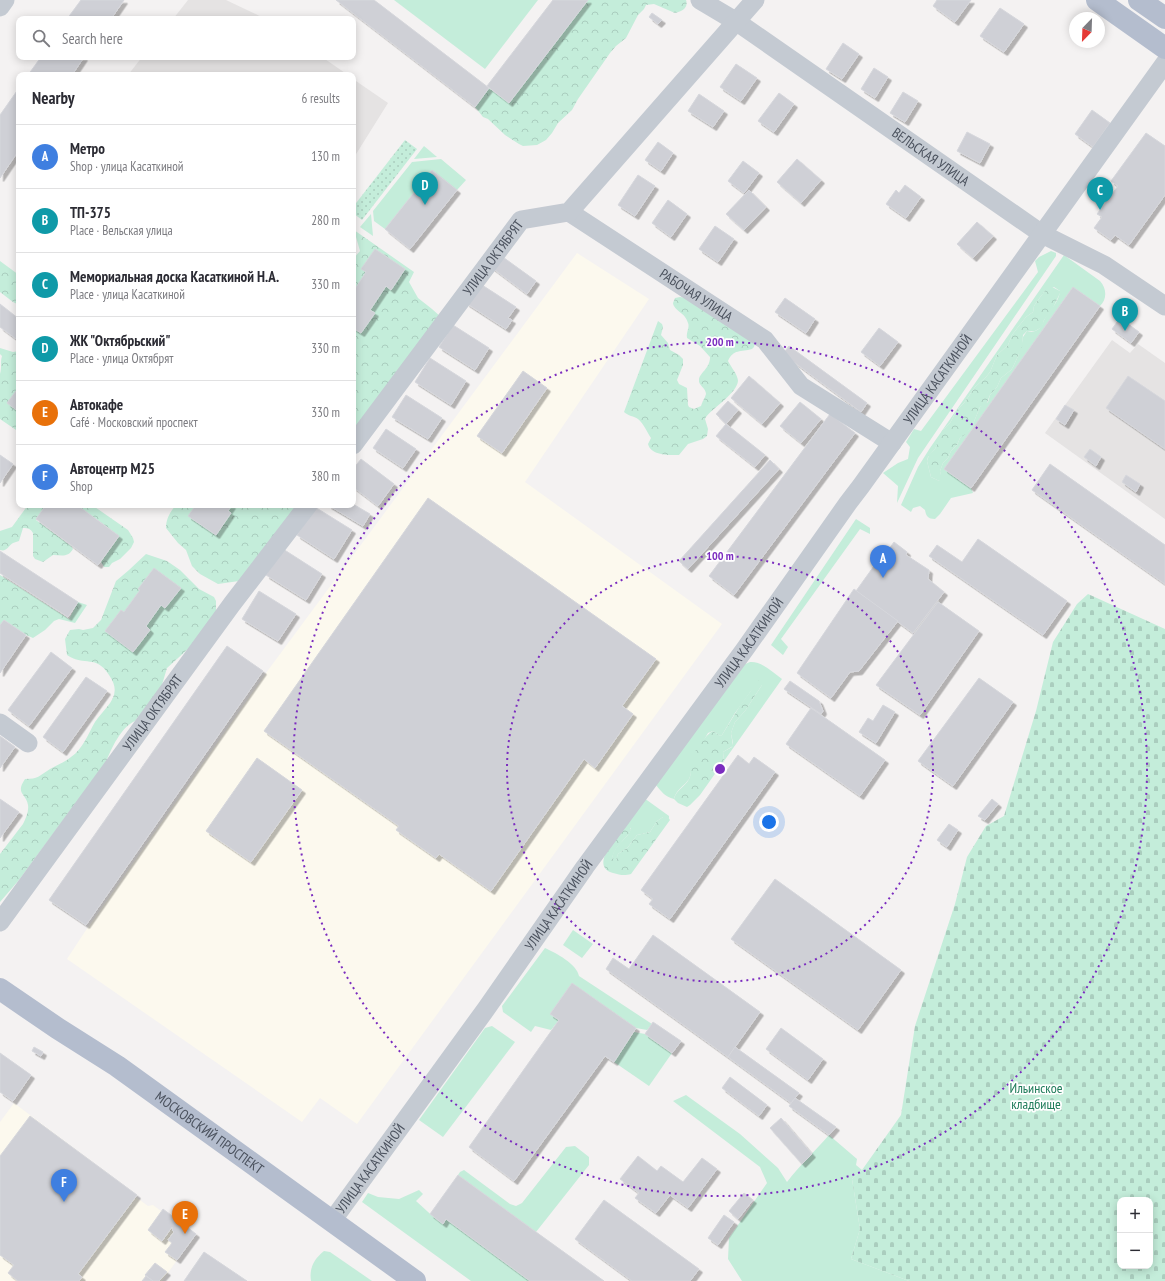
<!DOCTYPE html>
<meta charset="utf-8">
<style>
:root{--surface:#fff;--page:#f2f2f3;--text:#2b2b33;--muted:#7c7c81;--line:#e1e1e2;--accent:#275dd9}
body{margin:0;font-family:"PT Sans Narrow",sans-serif;background:var(--page);color:var(--text)}
.controls{position:absolute;right:12px;bottom:12px;display:grid;overflow:hidden;border-radius:8px;box-shadow:0 2px 10px #0003}
.controls button{width:36px;height:36px;display:grid;place-items:center;padding:0;border:0;border-bottom:1px solid var(--line);background:var(--surface);color:var(--text);font:20px sans-serif}
.compass{position:absolute;left:1069px;top:12px;width:36px;height:36px;border-radius:50%;background:var(--surface);box-shadow:0 2px 10px #0003;rotate:203deg}
.you{position:absolute;left:769px;top:822px;width:14px;height:14px;margin:-10px;border:3px solid #fff;border-radius:50%;background:#1a73e8;box-shadow:0 0 0 6px #1a73e833}
.badge{display:grid;place-items:center;width:26px;height:26px;border-radius:50%;background:var(--accent);color:#fff;font-size:13px;font-weight:700}
.pin{position:absolute;translate:-50% -33px;filter:drop-shadow(0 1px 2px #0008)}
.pin::after{content:'';position:absolute;top:21px;width:14px;height:12px;background:inherit;clip-path:polygon(0 0,100% 0,50% 100%)}
.list{margin:0;padding:0;list-style:none}
h2{display:flex;justify-content:space-between;align-items:center;height:52px;margin:0;padding:0 16px;font-size:17px}
h2 small{font-size:13px;font-weight:400;color:var(--muted)}
.list li{display:grid;grid-template-columns:26px 1fr auto;gap:12px;align-items:center;box-sizing:border-box;height:64px;padding:0 16px;border-top:1px solid var(--line)}
.list b{display:block;font-size:15px;white-space:nowrap}
.list p{margin:0;font-size:13px;white-space:nowrap;color:var(--muted)}
.list em{font-size:13px;font-style:normal;color:var(--muted)}
.icon{flex:none;width:22px;height:22px;fill:none;stroke:currentColor;stroke-width:2;stroke-linecap:round;stroke-linejoin:round}
.map{position:relative;flex:none;width:1165px;height:1281px;overflow:hidden}
.search{position:absolute;background:var(--surface);box-shadow:0 2px 10px #0003;left:16px;top:16px;width:340px;height:44px;display:flex;align-items:center;gap:10px;box-sizing:border-box;padding:0 14px;border-radius:8px;color:var(--muted);font-size:15px}
.panel{position:absolute;background:var(--surface);box-shadow:0 2px 10px #0003;left:16px;top:72px;width:340px;height:436px;border-radius:8px}
.map>svg:first-child{display:block}
</style>
<div class="map">
<svg width="1165" height="1281" viewBox="0 0 1165 1281">
<defs>
<pattern id="forest-crowns" width="20" height="18" patternUnits="userSpaceOnUse"><rect width="20" height="18" fill="#c4edda"/><path d="M2 6a3 3 0 1 1 6 0M12 15a3 3 0 1 1 6 0" fill="none" stroke="#aacdbe"/></pattern>
<pattern id="cemetery-stones" width="16" height="16" patternUnits="userSpaceOnUse"><rect width="16" height="16" fill="#c4edda"/><path d="M2 7V4a2 2 0 0 1 4 0v3zM10 15v-3a2 2 0 0 1 4 0v3z" fill="#aacdbe"/></pattern>
<pattern id="park-dots" width="8" height="8" patternUnits="userSpaceOnUse"><rect width="8" height="8" fill="#c4edda"/><path d="M2 2h.1M6 6h.1" fill="none" stroke="#aacdbe" stroke-width="1.8" stroke-linecap="round"/></pattern>
<filter id="shadow"><feDropShadow dx="3.5" dy="3.5" stdDeviation="0" flood-color="#0004"/></filter>
</defs>
<rect width="100%" height="100%" fill="#f4f2f2"/>
<g fill="#fcf9ee">
<path d="M577 253 649 299 525 482 722 624 357 1124 320 1098 302 1122 67 959 84 933 266 673Z"/>
<path d="M14 1103 137 1195 136 1197 148 1206 153 1205 161 1211 163 1209 196 1234 162 1281H0V1122Z"/>
</g>
<g fill="#e5e3e3">
<path d="M188 0H226L266 19H173Z"/>
<path d="M142 57H322L348 75H128Z"/>
<path d="M353 79 388 103 353 159Z"/>
<path d="M1112 340 1130 353 1138 344 1165 363V519L1045 433Z"/>
</g>
<g fill="#c4edda" fill-rule="evenodd">
<path d="M394 0H538L485 69Z"/>
<path d="M424 146 437 157 414 159Z"/>
<path d="M441 159 466 180 457 190 432 170 385 229 374 221 373 211 412 162Z"/>
<path d="M371 214 373 236 360 227Z"/>
<path d="M1051 251 1056 253V256L918 458 897 503 898 486 883 473 898 463 908 459 910 447 906 442 914 429 921 431 1038 272 1035 261 1039 257Z"/>
<path d="M1064 255 1100 281C1107 289 1107 299 1100 306L1073 287 944 469 971 488 973 493 951 498 940 514 935 519C928 519 926 516 925 510L920 506 913 508 911 512 901 505 918 467 930 448ZM1054 287 1060 291C1059 302 1049 311 1044 320 1042 325 1042 327 1037 330 1034 332 1031 332 1027 331L1023 337 1022 343 1018 356 1013 367 1011 370 1001 378 997 387 990 395 988 402 980 407 973 424 968 431 960 438 957 445 951 451 948 458 943 463 940 471 941 476 939 481 931 477 927 461 928 457 935 449 944 429 950 423 957 410 964 403 975 387 986 377 990 372 997 355 1008 345 1012 335 1026 317 1033 312 1034 306 1041 296 1045 291Z"/>
<path d="M856 519 870 528V534L860 529 781 639 788 647 783 655 771 645Z"/>
<path d="M750 662C762 661 773 673 782 679L724 761 723 752 732 747 733 743 731 733 735 722 745 711 762 685 751 691 735 713 722 735 720 736 713 731 708 733 690 764C695 785 678 783 674 799 665 797 661 791 655 784L743 665Z"/>
<path d="M644 798 669 816V818L663 817 657 821 650 832 637 835 628 847 618 854 616 861 612 858C615 843 629 839 631 828L624 827Z"/>
<path d="M573 930 593 944 582 958 563 945Z"/>
<path d="M545 948C556 953 577 964 579 976L652 1024 647 1030 636 1028 572 984 550 1014 559 1020 551 1030 535 1026 531 1032 503 1012 502 1006Z"/>
<path d="M492 1026 515 1042 443 1137 419 1120 485 1028Z"/>
<path d="M634 1032 645 1034 672 1053 649 1086 614 1062Z"/>
<path d="M686 1095 740 1134 778 1168 787 1182C800 1165 815 1151 829 1135L857 1159 856 1165 862 1170 852 1179 860 1229 851 1259 909 1281H742L728 1259 729 1238 767 1183 760 1167 673 1101Z"/>
<path d="M575 1146 589 1157V1165L536 1232 458 1175 460 1172 464 1170 510 1204 516 1206 522 1203 566 1147Z"/>
<path d="M419 1190 423 1194 416 1201C425 1209 433 1217 443 1224L446 1219 530 1281H471L362 1202 368 1193 378 1197 399 1199Z"/>
<path d="M324 1251 330 1252 372 1281H311C309 1268 314 1259 324 1251Z"/>
</g>
<g fill="url(#forest-crowns)">
<path d="M588 0H686C689 8 681 12 675 13L654 4 646 5 644 9 638 15 626 38 616 46 610 53 578 99 572 110 558 123 552 133 546 140 537 145 523 146 519 144 505 135 488 119 483 117 475 107 489 88 509 103Z"/>
<path d="M354 230 414 272 409 282 418 298 432 309 441 317 353 436V259L360 251Z"/>
<path d="M0 261 19 275V305L13 302 0 292Z"/>
<path d="M1050 286 1060 291V293L1053 308 1044 320 1042 327 1035 331H1027L1023 335 1022 347 1013 367 1011 370 1001 378 997 387 990 395 986 405 980 407 973 424 967 433 960 438 957 445 951 451 948 458 943 463 940 471 942 479 939 481 931 477 927 461 929 455 935 449 942 431 950 423 957 410 964 403 975 387 986 377 990 372 997 355 1008 345 1012 335 1026 317 1033 312 1034 306 1041 296 1047 288Z"/>
<path d="M680 297 686 298 755 343 754 347 752 349C741 352 733 349 728 361 731 367 738 375 738 381 737 393 713 408 706 417L705 419 708 429 707 436 703 439 688 444 679 455C669 455 651 456 648 444L651 438C647 432 644 424 638 419 634 416 628 416 624 412L658 321 662 324 663 327 661 335 668 343 670 350 679 355 683 359V365L677 380 679 384 687 388 688 405 689 407 694 409 701 406C702 402 705 398 706 394 706 388 698 385 699 380 699 373 710 369 710 357L700 346 687 338C686 332 690 327 688 323 685 312 674 311 673 303L675 298Z"/>
<path d="M0 348 13 352 19 351V361L17 362 19 366V432L0 419V374C2 367 0 362 2 356L0 354Z"/>
<path d="M28 505H46L36 520 71 546 73 549C68 558 61 555 53 555L43 562 35 559 33 556V533C31 529 28 528 23 528L19 541C17 542 15 542 13 543 8 546 7 552 0 550V531L12 527Z"/>
<path d="M77 505H92L128 530 133 538 134 542 131 548 120 559 112 563 109 567H104L101 562 119 536Z"/>
<path d="M176 505H295V509L239 581 218 584 200 574 192 566 186 550 178 543 166 528C166 519 170 512 176 505Z"/>
<path d="M146 554 167 561 180 570 199 589 214 597 216 601V613L188 649 167 668 161 688 135 721C121 727 111 749 106 762L19 880 0 902V854L23 824C26 818 29 811 28 805 26 793 15 794 25 779 38 779 39 776 50 769 57 765 65 762 71 757 83 749 88 734 95 722 106 706 124 696 109 675 96 654 85 667 67 655L65 639 70 630 79 629 83 630 93 628 101 620 116 581 129 570Z"/>
<path d="M0 575 69 619 78 602 87 605 75 623 59 619 54 621 45 630 33 638 26 635 4 620 0 625Z"/>
<path d="M759 680 762 681 763 683 762 685 745 711 735 722 731 733 733 746 723 752 724 761 700 795 690 805 687 807 678 803 674 799C676 790 686 786 689 779 693 771 688 767 690 761 693 753 706 734 713 731L720 736 722 735 741 704Z"/>
<path d="M663 817H668L670 820 631 874C624 876 620 875 613 873 589 866 617 837 624 827L629 824 631 830C626 840 615 845 612 858L616 860 618 854 628 847 637 835 650 832 657 821Z"/>
</g>
<path fill="url(#cemetery-stones)" fill-rule="evenodd" d="M1088 594 1165 629V1281H909L851 1259 860 1229 852 1179 862 1170 901 1115 915 1026 955 904 967 857 986 826 1004 816 1036 711 1053 642 1077 604ZM1120 1200H1150V1266H1120Z"/>
<path fill="url(#park-dots)" d="M405 140 417 149 362 220 353 213V207Z"/>
<g fill="#cfd0d6" stroke="#d6d7dc" filter="url(#shadow)">
<path d="M81 0H124L111 19H67Z"/>
<path d="M336 0H374L489 88 475 107Z"/>
<path d="M553 0H588L509 103 487 86Z"/>
<path d="M937 0H971L955 22 933 6Z"/>
<path d="M1000 8 1024 24 1004 52 980 36Z"/>
<path d="M652 13 662 20 658 24 649 17Z"/>
<path d="M843 43 859 54 842 79 826 69Z"/>
<path d="M41 57H84L72 75H28Z"/>
<path d="M736 64 757 78 741 101 720 87Z"/>
<path d="M874 68 888 77 875 98 861 89Z"/>
<path d="M19 88V150L0 178V115Z"/>
<path d="M903 92 918 101 905 122 890 113Z"/>
<path d="M779 93 794 104 774 132 758 121Z"/>
<path d="M699 94 724 111 713 127 688 111Z"/>
<path d="M1092 110 1110 123 1093 147 1075 134Z"/>
<path d="M967 132 990 144 980 163 957 151Z"/>
<path d="M1146 133 1165 146V195L1129 245 1115 235 1111 240 1094 228 1102 217 1097 214 1118 186 1111 181Z"/>
<path d="M658 142 673 153 661 171 645 160Z"/>
<path d="M797 159 821 180 801 203 777 182Z"/>
<path d="M743 161 759 173 744 193 728 181Z"/>
<path d="M432 170 457 190 410 249 385 229Z"/>
<path d="M638 175 655 186 635 216 618 205Z"/>
<path d="M905 185 921 197 906 218 886 204 896 190 899 193Z"/>
<path d="M749 190 766 207 744 230 726 214Z"/>
<path d="M668 200 687 214 671 237 652 223Z"/>
<path d="M977 222 993 236 973 258 957 244Z"/>
<path d="M715 226 734 239 718 262 699 249Z"/>
<path d="M375 249 405 269 391 290 386 286 370 310 375 313 361 333 353 328V292L366 272 361 269Z"/>
<path d="M500 255 536 281 527 294 491 267Z"/>
<path d="M479 283 516 307 508 318 512 320 506 329 466 303Z"/>
<path d="M1073 287 1100 306 971 488 944 469Z"/>
<path d="M785 298 815 319 806 333 775 312Z"/>
<path d="M0 304 19 319V341L0 327Z"/>
<path d="M1120 318 1139 332 1131 343 1112 329Z"/>
<path d="M453 325 489 348 475 370 439 347Z"/>
<path d="M879 328 898 342 880 366 861 352Z"/>
<path d="M789 346 867 403 861 412 783 354Z"/>
<path d="M430 358 466 381 451 405 415 382Z"/>
<path d="M523 371 547 388 502 453 477 436Z"/>
<path d="M749 376 780 403 762 424 731 398Z"/>
<path d="M1128 376 1165 401V449L1106 408Z"/>
<path d="M19 387V412L7 403Z"/>
<path d="M406 395 442 418 428 439 392 417Z"/>
<path d="M728 401 738 410 726 424 716 414Z"/>
<path d="M800 402 821 419 801 443 780 426Z"/>
<path d="M1065 405 1074 410 1065 425 1056 419Z"/>
<path d="M830 414 855 433 734 595 709 576Z"/>
<path d="M726 424 765 455 755 467 716 436Z"/>
<path d="M386 429 416 449 403 468 373 448Z"/>
<path d="M1090 449 1101 457 1096 466 1084 457Z"/>
<path d="M0 455 13 464 0 483Z"/>
<path d="M361 459 394 484 378 506 353 487V469Z"/>
<path d="M770 460 779 469 688 569 679 561Z"/>
<path d="M1050 464 1165 545V584L1032 490Z"/>
<path d="M1126 475 1140 484 1136 492 1122 482Z"/>
<path d="M428 498 656 659 622 706 633 714 595 768 584 759 491 891 439 854 436 858 396 830 399 826 264 731Z"/>
<path d="M353 504 370 514 363 526 328 505H353Z"/>
<path d="M46 505H77L119 536 98 565 36 519Z"/>
<path d="M196 505H232L228 511 231 513 216 535 188 516Z"/>
<path d="M315 507 352 530 334 559 297 535Z"/>
<path d="M978 539 1067 601 1043 635 929 556 937 545 962 562Z"/>
<path d="M894 542 907 552 906 555 929 570 928 579 944 592 913 633 856 591 884 552 886 553Z"/>
<path d="M283 549 322 574 306 600 266 575Z"/>
<path d="M0 551 78 602 68 617 0 573Z"/>
<path d="M154 568 181 588 165 608 161 605 146 626 150 630 133 652 105 631 121 610 124 612 140 590 138 589Z"/>
<path d="M854 589 898 621 859 671 850 672 831 698 797 673Z"/>
<path d="M259 591 296 614 278 641 242 619Z"/>
<path d="M938 602 979 631 920 715 876 685Z"/>
<path d="M4 620 26 635 0 673V625Z"/>
<path d="M227 646 263 671 86 925 49 900Z"/>
<path d="M51 652 72 668 29 726 8 710Z"/>
<path d="M86 677 107 691 63 752 43 737Z"/>
<path d="M979 678 1013 702 953 786 918 761Z"/>
<path d="M790 681 819 701 823 711 821 714 784 689Z"/>
<path d="M883 705 895 712 876 743 859 732 868 718 873 721Z"/>
<path d="M811 708 885 760 860 796 786 744Z"/>
<path d="M0 736 15 747 0 768Z"/>
<path d="M738 755 749 764 754 757 775 772 670 919 649 904 653 899 641 890Z"/>
<path d="M257 758 302 790 251 862 206 831Z"/>
<path d="M0 799 19 812 0 838Z"/>
<path d="M992 799 998 804 985 820 978 816Z"/>
<path d="M949 824 958 830 947 847 937 840Z"/>
<path d="M775 879 901 970 858 1030 731 939Z"/>
<path d="M653 935 760 1012 728 1057 606 969 613 958 629 969Z"/>
<path d="M572 983 636 1028 614 1062 605 1056 514 1181 469 1147 559 1020 550 1014Z"/>
<path d="M653 1022 681 1041 672 1053 645 1034Z"/>
<path d="M781 1028 823 1059 808 1080 766 1049Z"/>
<path d="M34 1047 43 1052 41 1056 32 1051Z"/>
<path d="M735 1047 799 1093 791 1103 728 1057Z"/>
<path d="M0 1053 31 1075 13 1101 0 1092Z"/>
<path d="M730 1077 767 1105 759 1116 722 1088Z"/>
<path d="M795 1098 836 1127 829 1135 789 1106Z"/>
<path d="M30 1116 137 1195 78 1274 82 1277 79 1281H18L8 1273 14 1265 0 1255V1156Z"/>
<path d="M781 1118 812 1154 802 1164 770 1128Z"/>
<path d="M638 1156 657 1171 661 1166 683 1182 702 1158 717 1169 688 1208 670 1195 656 1213 635 1198 639 1193 620 1179Z"/>
<path d="M458 1175 536 1232 604 1281H530L446 1219 443 1224 430 1214Z"/>
<path d="M744 1193 753 1200 738 1219 729 1211Z"/>
<path d="M604 1200 699 1269 690 1281H632L575 1239Z"/>
<path d="M163 1209 196 1234 177 1260 165 1252 172 1243 168 1240 174 1232 172 1230 173 1229 172 1227 162 1241 148 1230Z"/>
<path d="M724 1215 734 1222 718 1245 708 1238Z"/>
<path d="M204 1252 247 1281H184Z"/>
<path d="M155 1263 167 1272 159 1281H153L145 1275Z"/>
<path d="M146 1276 153 1281H142Z"/>
</g>
<g fill="none" stroke-linecap="round" stroke-linejoin="round">
<g stroke="#c4cad2" stroke-width="19">
<path id="s1" d="M700 0 737 22 1042 234 1104 265 1165 306"/>
<path d="M0 7 5 0"/>
<path id="s2" d="M569 212 765 340 801 386 892 443"/>
<path id="s3" d="M353 445 521 220 569 212 755 0"/>
<path d="M0 723 28 743"/>
<path id="s4" d="M0 922 232 604 308 505"/>
<path id="s5" d="M332 1221 486 1009 585 867 745 649 848 503 861 486 1165 63"/>
</g>
<g stroke="#b4bdce" stroke-width="22">
<path d="M1097 0 1165 48"/>
<path d="M1139 0 1165 18"/>
<path id="s6" d="M0 989 57 1028 117 1066 415 1281"/>
</g>
</g>
<g fill="none" stroke="#7b2cbf" stroke-width="2" stroke-dasharray="2 4">
<circle cx="720" cy="769" r="213"/>
<circle cx="720" cy="769" r="427"/>
</g>
<g text-anchor="middle" dominant-baseline="central" stroke-width="3.5" stroke-linejoin="round" paint-order="stroke">
<g font-size="14" fill="#4b525e" stroke="#fff">
<text stroke="none"><textPath href="#s1" startOffset="279">ВЕЛЬСКАЯ УЛИЦА</textPath></text>
<text stroke="none"><textPath href="#s3" startOffset="234">УЛИЦА ОКТЯБРЯТ</textPath></text>
<text stroke="none"><textPath href="#s2" startOffset="152">РАБОЧАЯ УЛИЦА</textPath></text>
<text stroke="none"><textPath href="#s5" startOffset="1037">УЛИЦА КАСАТКИНОЙ</textPath></text>
<text stroke="none"><textPath href="#s5" startOffset="713">УЛИЦА КАСАТКИНОЙ</textPath></text>
<text stroke="none"><textPath href="#s4" startOffset="259">УЛИЦА ОКТЯБРЯТ</textPath></text>
<text stroke="none"><textPath href="#s5" startOffset="389">УЛИЦА КАСАТКИНОЙ</textPath></text>
<text stroke="none"><textPath href="#s6" startOffset="254">МОСКОВСКИЙ ПРОСПЕКТ</textPath></text>
<text stroke="none"><textPath href="#s5" startOffset="65">УЛИЦА КАСАТКИНОЙ</textPath></text>
</g>
<g font-size="14" fill="#1f7c5a" stroke="#fff">
<text x="1036" y="1088">Ильинское<tspan x="1036" dy="16">кладбище</tspan></text>
</g>
</g>
<circle cx="720" cy="769" r="6" fill="#7b2cbf" stroke="#fff" stroke-width="2"/>
<g font-size="12" text-anchor="middle" font-weight="bold" fill="#7b2cbf" stroke="#fff" stroke-width="3.5" stroke-linejoin="round" paint-order="stroke">
<text x="720" y="346">200 m</text>
<text x="720" y="560">100 m</text>
</g>
</svg>
<div class="controls">
<button>+</button>
<button>−</button>
</div>
<svg class="compass" viewBox="-18 -18 36 36"><path d="M0-13l5 13h-10z" fill="#e53935"/><path d="M0 13l5-13h-10z" fill="#7c7c81"/></svg>
<div class="you"></div>
<div class="pin badge" style="left:883px;top:578px;background:#3f7fe0">A</div>
<div class="pin badge" style="left:1125px;top:331px;background:#0f9aa8">B</div>
<div class="pin badge" style="left:1100px;top:210px;background:#0f9aa8">C</div>
<div class="pin badge" style="left:425px;top:205px;background:#0f9aa8">D</div>
<div class="pin badge" style="left:185px;top:1234px;background:#e8710a">E</div>
<div class="pin badge" style="left:64px;top:1202px;background:#3f7fe0">F</div>
<div class="search"><svg class="icon" aria-label="search" viewBox="0 0 24 24"><circle cx="10" cy="10" r="6"/><path d="M15 15l6 6"/></svg>Search here</div>
<section class="panel">
<h2>Nearby<small>6 results</small></h2>
<ul class="list">
<li><span class="badge" style="background:#3f7fe0">A</span><div><b>Метро</b><p>Shop · улица Касаткиной</p></div><em>130 m</em></li>
<li><span class="badge" style="background:#0f9aa8">B</span><div><b>ТП-375</b><p>Place · Вельская улица</p></div><em>280 m</em></li>
<li><span class="badge" style="background:#0f9aa8">C</span><div><b>Мемориальная доска Касаткиной Н.А.</b><p>Place · улица Касаткиной</p></div><em>330 m</em></li>
<li><span class="badge" style="background:#0f9aa8">D</span><div><b>ЖК &quot;Октябрьский&quot;</b><p>Place · улица Октябрят</p></div><em>330 m</em></li>
<li><span class="badge" style="background:#e8710a">E</span><div><b>Автокафе</b><p>Café · Московский проспект</p></div><em>330 m</em></li>
<li><span class="badge" style="background:#3f7fe0">F</span><div><b>Автоцентр М25</b><p>Shop</p></div><em>380 m</em></li>
</ul>
</section>
</div>
